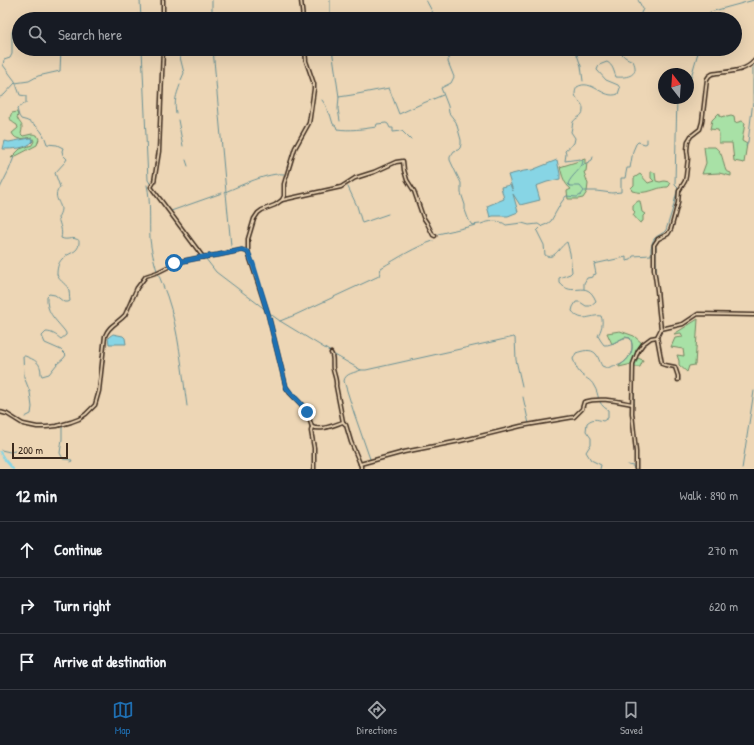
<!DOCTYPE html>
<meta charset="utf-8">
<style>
:root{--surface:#171b24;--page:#20242c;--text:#f1f3f6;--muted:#9ea1a6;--line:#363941;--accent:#1f6fb2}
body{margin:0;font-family:"Patrick Hand",sans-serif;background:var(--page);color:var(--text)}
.compass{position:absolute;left:658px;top:68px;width:36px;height:36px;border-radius:50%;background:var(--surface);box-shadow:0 4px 16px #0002;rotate:343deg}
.scale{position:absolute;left:12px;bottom:10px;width:56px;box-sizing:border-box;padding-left:4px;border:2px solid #3b2a1e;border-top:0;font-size:11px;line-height:14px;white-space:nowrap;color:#3b2a1e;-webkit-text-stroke:3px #edd6b5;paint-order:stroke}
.stop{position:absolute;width:12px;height:12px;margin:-9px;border:3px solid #1f6fb2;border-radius:50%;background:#fff}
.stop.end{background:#1f6fb2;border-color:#fff;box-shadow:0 1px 4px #0008}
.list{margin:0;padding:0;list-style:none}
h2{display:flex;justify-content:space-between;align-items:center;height:52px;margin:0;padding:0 16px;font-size:17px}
h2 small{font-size:13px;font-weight:400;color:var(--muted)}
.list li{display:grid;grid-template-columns:26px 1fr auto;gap:12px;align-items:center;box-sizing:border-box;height:56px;padding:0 16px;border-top:1px solid var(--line)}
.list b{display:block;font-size:15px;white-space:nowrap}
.list em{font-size:13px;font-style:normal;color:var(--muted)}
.icon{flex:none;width:22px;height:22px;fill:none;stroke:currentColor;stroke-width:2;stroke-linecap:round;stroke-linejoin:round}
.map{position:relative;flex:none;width:754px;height:469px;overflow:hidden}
.search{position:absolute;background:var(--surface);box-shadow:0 4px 16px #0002;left:12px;right:12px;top:12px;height:44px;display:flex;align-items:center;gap:10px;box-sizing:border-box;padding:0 14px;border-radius:22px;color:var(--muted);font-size:15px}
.sheet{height:220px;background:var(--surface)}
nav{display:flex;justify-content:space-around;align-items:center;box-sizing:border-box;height:56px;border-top:1px solid var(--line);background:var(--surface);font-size:11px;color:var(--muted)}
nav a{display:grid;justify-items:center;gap:2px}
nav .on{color:var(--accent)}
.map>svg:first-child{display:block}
</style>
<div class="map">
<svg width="754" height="469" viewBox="0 0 754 469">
<rect width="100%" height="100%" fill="#edd6b5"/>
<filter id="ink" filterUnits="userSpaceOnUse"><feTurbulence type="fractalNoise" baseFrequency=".025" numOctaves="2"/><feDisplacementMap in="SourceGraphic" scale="8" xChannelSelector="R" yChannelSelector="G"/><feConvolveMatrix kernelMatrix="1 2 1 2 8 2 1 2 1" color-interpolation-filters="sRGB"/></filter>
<g filter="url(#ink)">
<g fill="#a8e1a6" stroke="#728662">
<path d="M17 112 18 116 17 117C20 126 24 122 21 134L23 136 32 134 37 135 39 139 37 145 14 157 11 158 20 149 32 145 34 141 32 137C24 138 16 142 12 133L18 128 17 125C11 122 8 118 12 113Z"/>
<path d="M719 113 721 117 724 116 727 117 731 116 734 117 735 123 742 121 745 123 742 141 747 144 744 163 734 161 732 143H719V134L718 130 710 129 712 120Z"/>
<path d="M704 147H715C724 154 722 161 726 171L731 173V176L719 173 702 174 706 163Z"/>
<path d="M585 159V164L587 163 586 171 584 172 588 184 587 192 583 198 578 199H568L567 191 571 189C564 184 562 175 560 167Z"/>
<path d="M651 171 655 173 656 181 660 182 664 181 669 182 670 185 668 187C658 187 654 191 645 192 641 193 637 192 632 191L631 188 634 185V178L640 174 648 183 654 181 651 178Z"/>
<path d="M638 201H640L642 212 645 214 643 216V221L640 223 633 215 635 212 633 210V205Z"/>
<path d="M698 319 695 365 689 366 687 372 679 365V361L677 355 684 356 683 349 671 347 675 338 683 337 681 333 674 334Z"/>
<path d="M620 331 634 336 643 344 635 357 643 360 640 367H632V364L619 367V366C629 359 636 350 630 338L625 337 612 344 607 333Z"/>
</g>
<g fill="#87d5e5" stroke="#699195">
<path d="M30 138H32L33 141C27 149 12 149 3 149L5 141 9 142Z"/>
<path d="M557 160 560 174V179L547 182 536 186 540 200 520 205 513 194 518 212 508 216H493L490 217 487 206 504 199 501 187 510 185 513 191 508 175 524 171 532 170Z"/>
<path d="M113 334 123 336 125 338 126 344H109L108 338 110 336Z"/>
</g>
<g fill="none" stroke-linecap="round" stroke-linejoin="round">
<g stroke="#699195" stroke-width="1">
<path d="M140 0 141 19"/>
<path d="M426 0 433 13 438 19"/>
<path d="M169 14 171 19"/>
<path d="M123 19 138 14"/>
<path d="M212 19V0"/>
<path d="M330 19V0"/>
<path d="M632 19 640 15 643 9 638 0"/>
<path d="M707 19 708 14 710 12 754 0"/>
<path d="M19 27 13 30 12 32V54L10 58 4 60 3 65 15 81 20 95 26 96V103L19 107 17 109 19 116 21 119C35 122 43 130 47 144L57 145 63 148 62 151 63 155 67 159 65 162 55 173 60 187C52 197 60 201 61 209 61 212 59 215 58 218 60 225 63 231 61 238 67 241 71 237 76 239 79 240 79 240 79 243 79 253 67 253 62 259 58 263 57 269 57 274 58 280 65 283 68 288 70 291 69 297 70 301L68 302H64L55 295 49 294 47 296C46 312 54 318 64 330L66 333V335L61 339C56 335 52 332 46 332L42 336 45 343 61 350 66 355 64 358 57 364 49 374 42 376 41 374C41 362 35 360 25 356H23L24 377 30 392 32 407 31 414 25 417"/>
<path d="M142 49 148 180 151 185"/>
<path d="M178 49 184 73 181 80"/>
<path d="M213 49 226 192"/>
<path d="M332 49 339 97 338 109 340 121"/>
<path d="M447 49 449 56 448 62 454 77 451 83 441 88 448 106 449 113 456 122 461 140V144L460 148 458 150 454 151 450 157V160L456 173 461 183V193L465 205V210L469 221 472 225 480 224"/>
<path d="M575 49 581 66 583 81"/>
<path d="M688 93 691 77 699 49"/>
<path d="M0 97 4 95 15 83 29 81 38 76 60 71 61 49"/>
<path d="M339 97 352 95 389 88 399 114 421 104 443 95"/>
<path d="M322 100 326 106 328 113 330 114 333 124 336 126 337 129C350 131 363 129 376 127L377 124 386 123 388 124 390 128H393V132L402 131 411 140"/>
<path d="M176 113C174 101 176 96 180 85"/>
<path d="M178 120 183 146"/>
<path d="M746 146 748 142 753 101V66L754 64"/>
<path d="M186 160 188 166"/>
<path d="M583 165 592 160 593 157"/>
<path d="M147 185C151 202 149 222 150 239 151 250 154 260 157 271"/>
<path d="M348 187 357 206 362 223 388 214"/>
<path d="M0 188 9 170 14 157"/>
<path d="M154 190 204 256"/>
<path d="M585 191H596L612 193 621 192V178H625L627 168H630L633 151 636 144 638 142 645 144 647 143V139"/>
<path d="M225 192C240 186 268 172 284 174"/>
<path d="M226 193 231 246"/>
<path d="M171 211 222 193"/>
<path d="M481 224C489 221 499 219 506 225L522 223 529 225 538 224 541 226"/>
<path d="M438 234 476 225"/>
<path d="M656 247C655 266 658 284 659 302"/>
<path d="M206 259 216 272 266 310"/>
<path d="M158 273C161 281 164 288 167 296 179 331 182 370 187 406"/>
<path d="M584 289V283L587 278 593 277V275L596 274 594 264 626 257V261L631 260 633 256 651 255V248C652 245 652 241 655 238 658 235 663 234 666 230L673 208 678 187 675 184 676 137 677 98"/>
<path d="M269 313 280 321 331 352"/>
<path d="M661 317 662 328"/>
<path d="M280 321 295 315 379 276 381 268C398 258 415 247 433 241"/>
<path d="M638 353 646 343"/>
<path d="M333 354 361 370H366L514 337 515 338 516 360 522 386"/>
<path d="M361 370C355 373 345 373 344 381L354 413 370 459"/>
<path d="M634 373V403"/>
<path d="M523 397 529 424"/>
<path d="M71 423 63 426 62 428V439L60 453 63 459 72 460 71 462"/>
<path d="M1 450 10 452 15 451"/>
<path d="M628 465 633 466 634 469"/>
<path d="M600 469 601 465 591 460 586 452 591 444V438L586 431 587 423C593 418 596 419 603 421L608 418V410C596 403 600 395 594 386 591 379 584 378 580 373 576 369 575 363 573 359L576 353C582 351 591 348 596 354 598 356 600 363 602 366L607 368C608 368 612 366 613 366 617 365 616 366 619 365 630 361 635 348 630 338 620 336 614 346 604 345L601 341 598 336C601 330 604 323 601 316 591 314 582 324 572 311L573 307 576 302H580L586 306H590L596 301C586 277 573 300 559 282V278L570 274 572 272 570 253 567 242C559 247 554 261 545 255L544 245 537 231 542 226 547 224 551 221 561 203 566 196 577 197 581 195 584 191 580 186H570L568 184C571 175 582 170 583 161L580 159 565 161 566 154 565 151 574 143 575 138 571 132C572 129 572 125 573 122 576 117 583 117 583 110 584 103 576 101 575 94 575 91 576 89 577 87 592 78 603 100 618 94L620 88 618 85 606 80 597 70 599 65 607 62C613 65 614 72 616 77 628 78 640 75 633 61 627 58 621 57 621 49"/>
<path d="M742 469 754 391"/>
</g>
<path stroke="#87d5e5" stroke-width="2" d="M0 452 5 460 13 469"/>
<defs>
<g id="minor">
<path d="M163 0V19"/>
<path d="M301 0 303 19"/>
<path d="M163 49 159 151 154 182 151 187 203 257 218 255 242 250 248 252 268 314 286 387 290 393 302 405 307 412 312 427 311 431 314 448V469"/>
<path d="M282 200 341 187 355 178 374 172 396 162 403 161 404 170 407 180 414 191 423 217 427 223 433 235 435 236"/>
<path d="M248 252V239L254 219 258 213 262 210 275 205 282 200 284 196V184L295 148 309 123 310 117 314 89V84L306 61 305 49"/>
<path d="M661 329 659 312 657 290 654 269V245L658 239 668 234 671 229 678 203 679 191 685 181 686 176 688 158 687 150 688 141 691 136 700 129 702 122 707 79 709 76 712 74C726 71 744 73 754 61"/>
<path d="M657 337 662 364 665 365 675 367 678 376V380"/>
<path d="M331 353C334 357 332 364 333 369 334 375 337 380 336 386L343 422"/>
<path d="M0 412 7 414 23 424 37 427H46L57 426 71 422 79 419 86 414 95 405 99 391 105 336C109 325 118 323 125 315L137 288 146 276 158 272 178 262 203 257"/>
<path d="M312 427C321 431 334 425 343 422L346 425 351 442 361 466V469"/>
<path d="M360 464 404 452 460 441 521 426 574 417 582 409 584 402C600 397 616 401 632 404"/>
<path d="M636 469V452L632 413 633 364 638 351 643 344 651 338 657 337 661 329 683 324 698 314 754 315"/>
</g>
</defs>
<use href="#minor" stroke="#3b2a1e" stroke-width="5"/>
<use href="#minor" stroke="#edd6b5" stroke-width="2"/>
</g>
</g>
<g fill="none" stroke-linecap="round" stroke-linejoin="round" filter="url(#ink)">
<path stroke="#1f6fb2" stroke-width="5" d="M174 263 203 257 218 255 242 250 248 252 253 264 268 314 286 387C292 396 301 402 307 412"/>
</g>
</svg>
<svg class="compass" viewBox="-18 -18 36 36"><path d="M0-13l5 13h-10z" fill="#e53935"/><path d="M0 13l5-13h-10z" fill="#9ea1a6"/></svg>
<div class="scale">200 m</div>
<div class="stop" style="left:174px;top:263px"></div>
<div class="stop end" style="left:307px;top:412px"></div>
<div class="search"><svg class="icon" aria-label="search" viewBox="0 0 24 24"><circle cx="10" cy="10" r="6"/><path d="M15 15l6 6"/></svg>Search here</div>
</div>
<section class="sheet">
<h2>12 min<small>Walk · 890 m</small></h2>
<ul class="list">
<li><svg class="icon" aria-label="ahead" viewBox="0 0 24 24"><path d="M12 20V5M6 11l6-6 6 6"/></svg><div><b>Continue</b></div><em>270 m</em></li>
<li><svg class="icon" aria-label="right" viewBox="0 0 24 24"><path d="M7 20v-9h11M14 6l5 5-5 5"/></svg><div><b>Turn right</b></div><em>620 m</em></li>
<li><svg class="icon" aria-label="arrive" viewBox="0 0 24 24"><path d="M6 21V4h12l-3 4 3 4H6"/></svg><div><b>Arrive at destination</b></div></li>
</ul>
</section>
<nav>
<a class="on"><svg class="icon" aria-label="map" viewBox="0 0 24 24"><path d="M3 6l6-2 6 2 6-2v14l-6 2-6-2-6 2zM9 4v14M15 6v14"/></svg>Map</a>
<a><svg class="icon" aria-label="directions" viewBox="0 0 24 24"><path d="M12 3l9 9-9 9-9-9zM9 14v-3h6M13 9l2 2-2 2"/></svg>Directions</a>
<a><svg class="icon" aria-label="saved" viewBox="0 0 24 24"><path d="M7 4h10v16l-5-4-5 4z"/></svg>Saved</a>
</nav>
